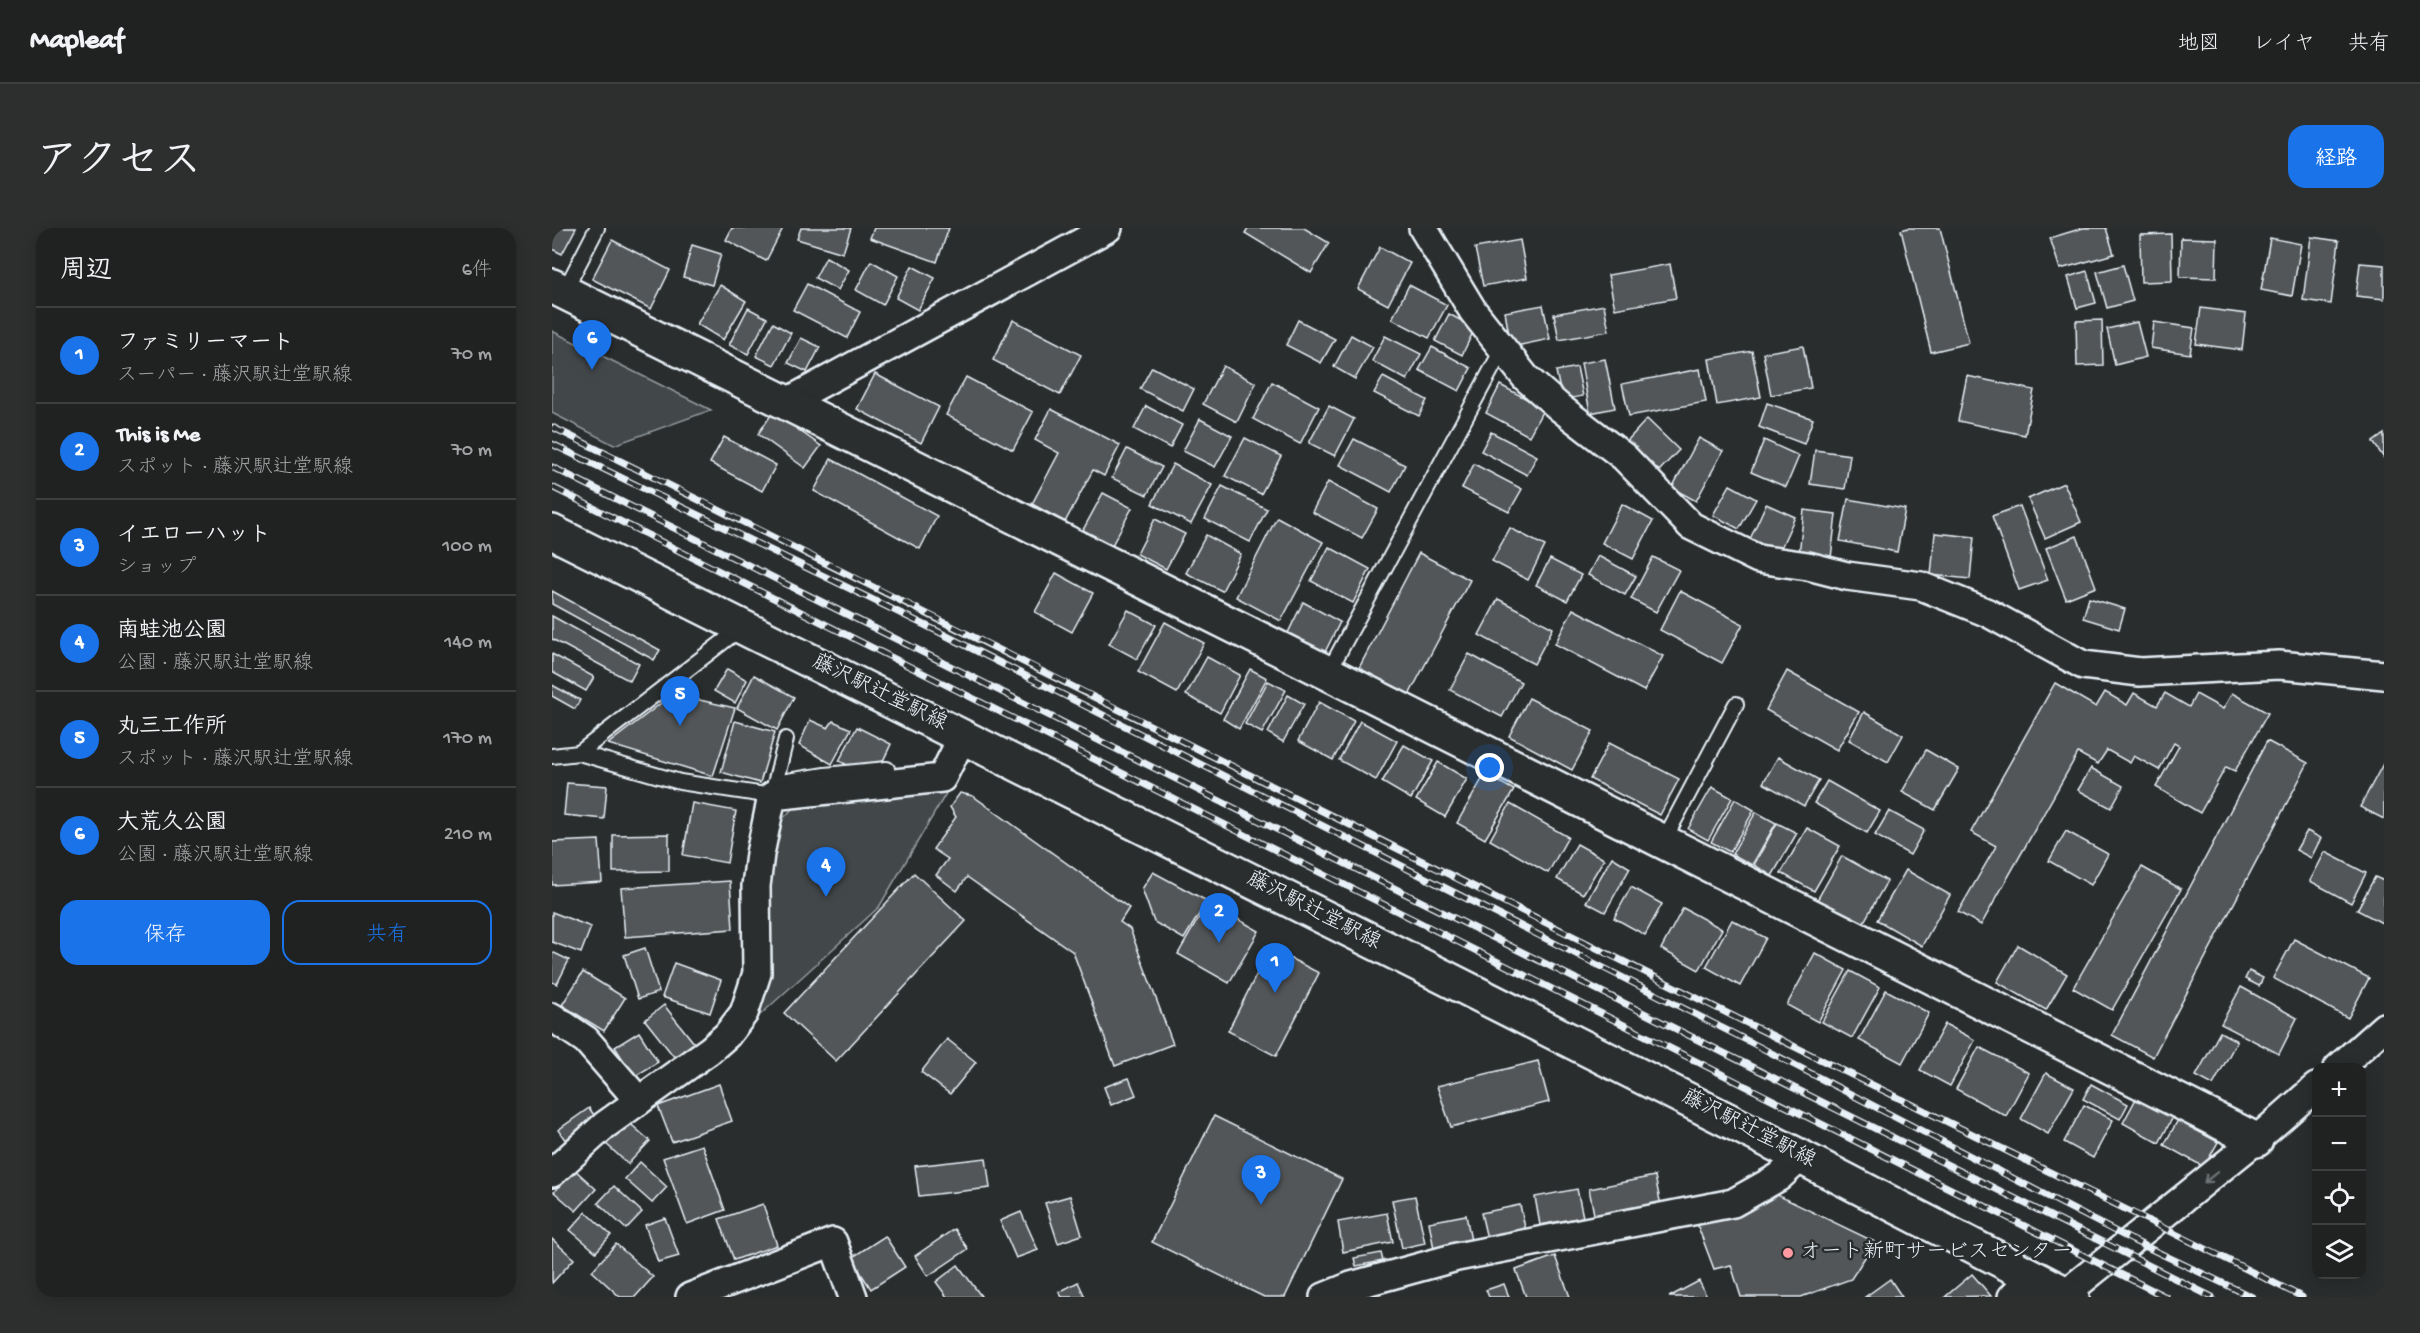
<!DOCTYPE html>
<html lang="ja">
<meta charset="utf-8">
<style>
:root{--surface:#202222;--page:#2d2f2f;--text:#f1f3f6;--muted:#a2a4a5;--line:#3d3f40;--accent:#1a73e8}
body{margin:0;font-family:"Gochi Hand","Klee One",sans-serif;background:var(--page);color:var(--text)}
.controls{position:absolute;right:18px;bottom:18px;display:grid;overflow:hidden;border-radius:12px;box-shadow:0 3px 15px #0003}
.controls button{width:54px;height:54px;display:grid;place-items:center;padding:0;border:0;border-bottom:2px solid var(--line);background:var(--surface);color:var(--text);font:30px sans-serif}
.you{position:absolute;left:938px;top:540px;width:21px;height:21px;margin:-15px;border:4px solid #fff;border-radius:50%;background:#1a73e8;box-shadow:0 0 0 9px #1a73e833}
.badge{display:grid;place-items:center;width:39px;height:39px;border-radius:50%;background:var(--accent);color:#fff;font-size:20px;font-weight:700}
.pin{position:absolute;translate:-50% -50px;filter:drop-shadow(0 2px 3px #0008)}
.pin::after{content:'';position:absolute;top:32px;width:21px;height:18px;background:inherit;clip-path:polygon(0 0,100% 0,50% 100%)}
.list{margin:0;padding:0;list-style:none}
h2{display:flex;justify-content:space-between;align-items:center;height:78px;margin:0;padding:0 24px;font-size:26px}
h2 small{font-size:20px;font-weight:400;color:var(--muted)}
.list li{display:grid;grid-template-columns:39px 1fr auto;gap:18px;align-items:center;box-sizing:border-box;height:96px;padding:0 24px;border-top:2px solid var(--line)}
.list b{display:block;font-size:22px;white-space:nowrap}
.list p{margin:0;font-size:20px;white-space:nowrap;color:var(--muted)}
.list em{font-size:20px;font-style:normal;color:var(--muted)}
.actions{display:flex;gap:12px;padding:18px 24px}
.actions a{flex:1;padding:14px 0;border:2px solid var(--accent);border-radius:18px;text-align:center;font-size:21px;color:var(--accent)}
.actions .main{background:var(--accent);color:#fff}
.icon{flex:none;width:33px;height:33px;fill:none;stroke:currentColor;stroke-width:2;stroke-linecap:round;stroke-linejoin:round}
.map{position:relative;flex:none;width:1832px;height:1069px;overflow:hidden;border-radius:18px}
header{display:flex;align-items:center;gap:36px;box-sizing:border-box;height:84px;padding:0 30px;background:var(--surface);border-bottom:2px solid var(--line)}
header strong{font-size:28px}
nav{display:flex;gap:33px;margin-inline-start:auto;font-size:21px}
.intro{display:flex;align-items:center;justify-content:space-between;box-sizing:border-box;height:144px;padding:0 36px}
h1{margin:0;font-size:42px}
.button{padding:15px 27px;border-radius:18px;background:var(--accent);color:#fff;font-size:21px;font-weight:700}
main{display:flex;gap:36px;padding:0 36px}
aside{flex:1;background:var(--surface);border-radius:18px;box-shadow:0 3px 15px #0003}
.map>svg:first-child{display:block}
</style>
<header>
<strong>Mapleaf</strong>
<nav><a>地図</a><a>レイヤ</a><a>共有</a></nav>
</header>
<div class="intro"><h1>アクセス</h1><a class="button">経路</a></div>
<main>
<aside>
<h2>周辺<small>6件</small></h2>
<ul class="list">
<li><span class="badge">1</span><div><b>ファミリーマート</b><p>スーパー · 藤沢駅辻堂駅線</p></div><em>70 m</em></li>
<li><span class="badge">2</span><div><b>This is Me</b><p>スポット · 藤沢駅辻堂駅線</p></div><em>70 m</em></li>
<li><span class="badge">3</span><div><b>イエローハット</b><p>ショップ</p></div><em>100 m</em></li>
<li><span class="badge">4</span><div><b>南蛙池公園</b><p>公園 · 藤沢駅辻堂駅線</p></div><em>140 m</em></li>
<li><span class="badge">5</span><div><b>丸三工作所</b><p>スポット · 藤沢駅辻堂駅線</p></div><em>170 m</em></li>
<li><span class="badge">6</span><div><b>大荒久公園</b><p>公園 · 藤沢駅辻堂駅線</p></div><em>210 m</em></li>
</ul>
<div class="actions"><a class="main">保存</a><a>共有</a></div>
</aside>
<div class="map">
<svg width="1832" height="1069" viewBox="0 0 1832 1069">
<rect width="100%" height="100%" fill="#2a2d2e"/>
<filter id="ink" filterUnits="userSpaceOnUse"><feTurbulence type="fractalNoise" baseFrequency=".0167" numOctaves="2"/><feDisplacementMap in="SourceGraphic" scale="12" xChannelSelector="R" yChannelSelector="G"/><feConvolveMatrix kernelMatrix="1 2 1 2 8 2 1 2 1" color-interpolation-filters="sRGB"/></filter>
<g filter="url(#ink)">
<g fill="#424648" stroke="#959ca0" stroke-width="1.5">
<path d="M0 103 159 182 62 217 0 185Z"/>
<path d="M396 562 327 679 207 788 216 746 214 658 225 597 242 579 354 564Z"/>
</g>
<g fill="#535759" stroke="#e8f1f8" stroke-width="1.5">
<path d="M0 0H24L10 26 0 21Z"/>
<path d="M180 0H231L214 33 174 12Z"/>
<path d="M249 0H299L291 25 245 11Z"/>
<path d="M322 0H397L385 34 318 10Z"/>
<path d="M696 0H752L777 15 759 45 693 5Z"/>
<path d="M1356 0H1388L1417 115 1379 124 1349 2Z"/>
<path d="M1531 0H1554L1562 26 1508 41 1498 10Z"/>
<path d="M1619 6 1620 53 1589 54 1588 7Z"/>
<path d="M1759 9 1787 13 1779 76 1751 72Z"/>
<path d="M1629 10 1665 11 1664 50 1628 49Z"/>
<path d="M1718 10 1749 16 1740 68 1709 62Z"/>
<path d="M60 12 118 42 99 81 40 51Z"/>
<path d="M968 12 975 50 931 58 923 20Z"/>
<path d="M140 17 169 26 160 57 131 49Z"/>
<path d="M828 19 858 35 836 77 806 61Z"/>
<path d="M274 29 297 42 286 62 263 50Z"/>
<path d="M319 33 346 48 331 77 304 62Z"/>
<path d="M1808 35 1832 37V71L1804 68Z"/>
<path d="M1118 36 1124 70 1063 81 1056 47Z"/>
<path d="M1571 37 1581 73 1555 80 1545 44Z"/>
<path d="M360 38 383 50 366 82 344 70Z"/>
<path d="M1535 43 1544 75 1525 80 1516 49Z"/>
<path d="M255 56 308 84 295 110 241 82Z"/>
<path d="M168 57 194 73 171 112 145 96Z"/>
<path d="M857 57 895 77 877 110 840 91Z"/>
<path d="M991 77 998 111 959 119 953 84Z"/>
<path d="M1052 77 1057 103 1007 112 1002 86Z"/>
<path d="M196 80 215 90 196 126 177 117Z"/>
<path d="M1649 80 1694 86 1690 122 1644 116Z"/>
<path d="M897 86 923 100 910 127 883 113Z"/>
<path d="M461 92 529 127 508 167 441 132Z"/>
<path d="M746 92 783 111 769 135 734 117Z"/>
<path d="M1550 92 1551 137 1525 138 1524 93Z"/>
<path d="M1585 94 1594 129 1563 137 1555 101Z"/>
<path d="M1602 94 1642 100 1638 126 1599 120Z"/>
<path d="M221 95 239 105 222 137 204 128Z"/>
<path d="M799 107 821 119 803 151 782 139Z"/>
<path d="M833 108 869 126 855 152 820 133Z"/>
<path d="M249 110 268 119 255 144 236 135Z"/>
<path d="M1251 118 1259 160 1219 167 1211 125Z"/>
<path d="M880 119 919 140 907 163 867 142Z"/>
<path d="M1200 123 1209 169 1165 177 1157 131Z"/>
<path d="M1053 131 1063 180 1038 185 1029 135Z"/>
<path d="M671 138 704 155 685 194 651 176Z"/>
<path d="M600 139 642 161 631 183 588 161Z"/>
<path d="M1025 139 1031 168 1010 172 1004 143Z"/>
<path d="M1148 141 1154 174 1077 188 1070 156Z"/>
<path d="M323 146 387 179 369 215 305 181Z"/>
<path d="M1415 148 1482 162 1473 207 1406 193Z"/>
<path d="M414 149 481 184 461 222 394 187Z"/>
<path d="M831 149 875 172 867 188 822 165Z"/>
<path d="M720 154 767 179 748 216 701 191Z"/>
<path d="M948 157 992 180 977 208 934 185Z"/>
<path d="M1215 175 1261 191 1252 216 1207 199Z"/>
<path d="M594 178 630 197 618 220 582 201Z"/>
<path d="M777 178 802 191 783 228 757 215Z"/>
<path d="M499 181 568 217 552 248 541 242 513 294 480 276 507 225 483 212Z"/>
<path d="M221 184 269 218 253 240 206 206Z"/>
<path d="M648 191 680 208 663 239 631 223Z"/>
<path d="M1095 191 1127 222 1107 243 1075 213Z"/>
<path d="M939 204 985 228 975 247 929 223Z"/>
<path d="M1832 206V230L1821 214Z"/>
<path d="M172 209 224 237 210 263 158 235Z"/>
<path d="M693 210 729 228 709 266 673 248Z"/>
<path d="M1147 210 1171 223 1144 273 1120 260Z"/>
<path d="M802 211 853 237 839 264 788 237Z"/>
<path d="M1212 212 1247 228 1234 259 1199 244Z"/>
<path d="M575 221 610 239 595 267 560 250Z"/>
<path d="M1263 222 1298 227 1293 261 1258 256Z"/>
<path d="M279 231 385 288 368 321 262 263Z"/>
<path d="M621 236 660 257 639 296 600 276Z"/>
<path d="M922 236 970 261 957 284 910 260Z"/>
<path d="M776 254 826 281 810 310 760 284Z"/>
<path d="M1512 255 1529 294 1493 310 1476 271Z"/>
<path d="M1178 257 1204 271 1187 301 1161 287Z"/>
<path d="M670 258 715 281 698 314 653 291Z"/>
<path d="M551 265 580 280 560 317 531 302Z"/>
<path d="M1296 271 1353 281 1345 324 1288 313Z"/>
<path d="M1070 276 1101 293 1081 331 1050 315Z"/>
<path d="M1214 276 1243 289 1227 324 1198 311Z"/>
<path d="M1468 278 1496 352 1467 362 1440 288Z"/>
<path d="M1252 282 1284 286 1279 330 1247 326Z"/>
<path d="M725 289 771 314 729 393 684 369Z"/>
<path d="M603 291 633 306 614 341 585 326Z"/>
<path d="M958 300 993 318 976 352 940 333Z"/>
<path d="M1383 305 1422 309 1418 351 1379 347Z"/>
<path d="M654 307 689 326 670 363 634 345Z"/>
<path d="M1525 308 1544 359 1514 371 1494 320Z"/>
<path d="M777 319 818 341 801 375 759 353Z"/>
<path d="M867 325 918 352 857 467 807 440Z"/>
<path d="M1046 328 1084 348 1073 367 1036 347Z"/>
<path d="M1101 329 1127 342 1104 384 1079 371Z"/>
<path d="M998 331 1029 347 1015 373 984 357Z"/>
<path d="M504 345 541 365 520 404 483 384Z"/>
<path d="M0 363 108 422 102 432 0 376Z"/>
<path d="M1128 363 1191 396 1170 435 1108 402Z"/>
<path d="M1537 370 1573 381 1567 401 1531 390Z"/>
<path d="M946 371 1001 400 982 436 927 407Z"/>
<path d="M751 374 788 394 771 428 734 409Z"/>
<path d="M1021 381 1111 428 1092 463 1003 416Z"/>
<path d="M576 382 604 397 585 431 557 416Z"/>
<path d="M0 388 87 436 78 453 0 411Z"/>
<path d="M613 394 652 415 625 465 586 444Z"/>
<path d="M0 426 42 449 34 463 0 444Z"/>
<path d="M917 426 969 454 950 489 898 462Z"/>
<path d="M655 429 688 447 668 485 634 467Z"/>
<path d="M175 441 195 452 183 475 162 463Z"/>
<path d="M698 441 715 450 687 501 671 491Z"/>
<path d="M1235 443 1307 484 1285 522 1214 482Z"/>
<path d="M202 447 242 469 225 502 185 480Z"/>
<path d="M716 453 734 462 710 505 693 496Z"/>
<path d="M1503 455 1544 479 1553 464 1575 477 1582 465 1605 478 1613 465 1637 479 1644 466 1671 481 1680 465 1716 485 1683 543 1674 539 1648 585 1604 559 1627 518 1622 515 1607 542 1582 528 1578 535 1555 522 1546 536 1526 525 1429 697 1406 684 1444 618 1419 604Z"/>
<path d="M0 457 28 472 23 481 0 468Z"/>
<path d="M121 466 183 480 161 548 56 516Z"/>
<path d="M736 467 752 476 731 514 716 505Z"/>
<path d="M977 470 1041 503 1020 542 957 508Z"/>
<path d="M767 474 802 493 781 532 746 513Z"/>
<path d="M1312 484 1351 507 1336 534 1297 512Z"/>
<path d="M258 492 276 500 281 493 299 501 280 536 247 517Z"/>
<path d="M183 493 223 504 208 555 169 544Z"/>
<path d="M808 493 845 513 824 552 787 532Z"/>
<path d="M305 499 339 516 330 535 304 541 287 533Z"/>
<path d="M1715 513 1756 535 1601 829 1560 807Z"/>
<path d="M1057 515 1127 551 1108 587 1038 551Z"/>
<path d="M852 517 881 533 859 571 830 554Z"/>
<path d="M1374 522 1407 541 1383 582 1350 564Z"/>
<path d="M1226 529 1267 552 1252 578 1211 555Z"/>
<path d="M886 534 915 551 893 589 864 572Z"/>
<path d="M1832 534V591L1808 579Z"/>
<path d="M1539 540 1571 558 1559 580 1526 562Z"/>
<path d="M933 546 962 562 933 611 905 595Z"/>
<path d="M1275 553 1328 583 1315 605 1262 575Z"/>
<path d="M15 555 55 558 52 591 12 587Z"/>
<path d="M1160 559 1180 570 1156 612 1136 601Z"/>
<path d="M408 565 421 568 577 680 568 694 578 701 621 816 563 838 521 724 415 649 405 663 384 647 396 631 381 621 404 589 398 579Z"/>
<path d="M1183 571 1202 582 1178 624 1159 614Z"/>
<path d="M140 575 184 583 175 635 131 627Z"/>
<path d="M958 576 1016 609 996 645 938 612Z"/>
<path d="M1337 583 1372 602 1358 627 1323 607Z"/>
<path d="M1204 584 1224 595 1200 637 1180 626Z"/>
<path d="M1225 595 1245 605 1220 648 1202 637Z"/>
<path d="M1255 600 1288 618 1262 663 1229 645Z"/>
<path d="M1514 603 1556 626 1539 657 1497 633Z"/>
<path d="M1755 603 1769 610 1759 630 1744 622Z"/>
<path d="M117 606V643L61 644V607Z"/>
<path d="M47 612 50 654 0 657V614Z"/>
<path d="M1025 616 1052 631 1031 666 1005 651Z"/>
<path d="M1773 624 1814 645 1799 675 1758 653Z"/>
<path d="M1290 628 1335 653 1309 699 1264 674Z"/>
<path d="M1060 629 1078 640 1053 684 1034 674Z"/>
<path d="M1590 639 1629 661 1560 782 1521 760Z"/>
<path d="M1354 642 1398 667 1370 718 1325 692Z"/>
<path d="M601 644 655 673 632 711 602 694 590 661Z"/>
<path d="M362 645 414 693 284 833 232 785Z"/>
<path d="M1823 649 1832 653V696L1805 682Z"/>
<path d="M178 653 181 701 73 709 69 660Z"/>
<path d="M1079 659 1110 676 1093 707 1062 690Z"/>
<path d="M656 674 707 703 677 755 626 726Z"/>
<path d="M1131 680 1170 701 1147 742 1109 721Z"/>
<path d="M0 684 39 699 29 725 0 714Z"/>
<path d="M1180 692 1214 710 1188 758 1154 739Z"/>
<path d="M1742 711 1817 750 1796 790 1721 750Z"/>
<path d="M1466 717 1515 746 1494 782 1445 754Z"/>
<path d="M93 720 107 764 86 771 72 727Z"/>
<path d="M718 720 767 745 724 828 676 803Z"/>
<path d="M0 724 17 732 5 756 0 754Z"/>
<path d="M1263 725 1294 742 1266 794 1235 777Z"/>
<path d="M122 735 169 752 158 785 110 769Z"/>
<path d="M1298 743 1328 759 1300 810 1270 794Z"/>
<path d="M1697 743 1711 750 1707 758 1693 751Z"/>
<path d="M31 744 73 770 52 803 10 777Z"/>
<path d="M1689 759 1745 790 1727 826 1669 796Z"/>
<path d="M1334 762 1377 785 1350 835 1307 812Z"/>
<path d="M112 777 142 815 123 830 93 792Z"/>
<path d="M1393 796 1423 812 1398 858 1368 842Z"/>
<path d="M87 804 106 834 82 849 63 819Z"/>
<path d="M1668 804 1685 813 1661 857 1644 848Z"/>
<path d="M395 811 424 834 398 866 369 844Z"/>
<path d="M1427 819 1477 845 1454 888 1404 861Z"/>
<path d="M986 833 997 874 899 899 885 858Z"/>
<path d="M1494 845 1522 860 1496 906 1469 891Z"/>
<path d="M577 850 584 867 559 877 552 859Z"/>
<path d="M167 856 180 893 120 914 106 878Z"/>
<path d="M1539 856 1576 876 1568 891 1531 871Z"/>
<path d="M1586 867 1622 887 1607 915 1571 895Z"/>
<path d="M1532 877 1561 892 1541 930 1512 914Z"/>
<path d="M37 880 45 891 14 913 6 902Z"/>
<path d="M662 888 790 951 733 1069H712L600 1014Z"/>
<path d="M73 891 98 913 76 936 52 914Z"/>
<path d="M1626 892 1666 914 1652 939 1612 917Z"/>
<path d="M150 917 173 982 135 996 111 930Z"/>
<path d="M434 930 438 960 367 968 363 938Z"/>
<path d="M88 934 115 959 100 975 73 951Z"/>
<path d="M22 941 44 961 24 983 2 964Z"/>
<path d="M1103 948 1109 978 1043 991 1037 961Z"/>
<path d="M62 958 90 984 74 1001 46 975Z"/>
<path d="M1025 961 1031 989 988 997 983 969Z"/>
<path d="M1217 963 1323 1014 1299 1051 1249 1069H1189L1179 1037 1162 1041 1145 996 1189 983Z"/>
<path d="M518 968 530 1007 506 1015 493 975Z"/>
<path d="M863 968 873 1015 850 1020 840 972Z"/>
<path d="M211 976 225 1017 182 1032 167 991Z"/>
<path d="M968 977 974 1004 935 1011 929 985Z"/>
<path d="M34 984 59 1007 44 1024 18 1002Z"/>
<path d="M469 984 486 1022 464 1030 448 993Z"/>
<path d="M835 985 841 1014 791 1024 786 994Z"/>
<path d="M914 987 919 1013 882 1021 877 994Z"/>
<path d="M113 990 127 1028 106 1034 93 997Z"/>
<path d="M402 1001 416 1021 376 1048 363 1028Z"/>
<path d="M333 1008 353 1039 319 1061 299 1030Z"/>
<path d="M0 1011 22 1031 0 1055Z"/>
<path d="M64 1016 101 1049 83 1069H68L40 1043Z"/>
<path d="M829 1025 831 1033 804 1038 802 1030Z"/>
<path d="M1003 1028 1018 1069H974L964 1042Z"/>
<path d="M406 1037 429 1068 427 1069H395L384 1054Z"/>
<path d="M1420 1046 1439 1068 1393 1069Z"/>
<path d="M1338 1051 1350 1069H1313Z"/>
<path d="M1147 1053 1155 1069H1117Z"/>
<path d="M526 1054 533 1069H510L507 1064Z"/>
<path d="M952 1056 957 1069H937L934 1062Z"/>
</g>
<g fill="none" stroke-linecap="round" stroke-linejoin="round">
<defs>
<g id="service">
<path d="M12 64 45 0"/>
<path d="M776 445 951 120"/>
<path d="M27 525 189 400"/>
<path d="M0 528 27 525 128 554 220 568 234 511"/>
<path d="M223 555 273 547 335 541"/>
<path d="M1111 614 1184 476"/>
</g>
<g id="minor">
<path d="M871 0 921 83 974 150 1007 179 1072 229 1139 298 1206 331 1256 338 1295 348 1369 358 1436 385 1531 437 1588 444 1727 437 1832 447"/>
<path d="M233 175 556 0"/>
<path d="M0 789 34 812 87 873"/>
<path d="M1786 840 1832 799"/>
<path d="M0 945 53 897 158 822 175 807 192 785 205 745 204 658 208 626 220 568 390 550 411 508"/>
<path d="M1513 1066 1704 912 1764 859"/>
<path d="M138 1069 281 1014 301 1069"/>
<path d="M772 1069 799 1058 905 1029 1181 975 1227 949 1249 929"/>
<path d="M1460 1069 1483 1049"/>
</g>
<g id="tertiary">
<path d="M0 58 776 445 1704 912"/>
<path d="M0 304 888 747 1249 929 1520 1069"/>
</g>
</defs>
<use href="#service" stroke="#e8f1f8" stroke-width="18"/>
<use href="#minor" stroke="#e8f1f8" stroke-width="32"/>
<use href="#tertiary" stroke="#e8f1f8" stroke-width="38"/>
<use href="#service" stroke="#2a2d2e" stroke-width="14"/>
<use href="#minor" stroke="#2a2d2e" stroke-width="27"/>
<use href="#tertiary" stroke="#2a2d2e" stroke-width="33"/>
<defs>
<g id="rail">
<path d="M0 199C405 399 808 603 1213 804 1392 893 1572 979 1750 1069"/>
<path d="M0 216 385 403 1202 816 1580 1012 1700 1069"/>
<path d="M0 239 1660 1069"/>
<path d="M0 259 1614 1069"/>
</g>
</defs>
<use href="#rail" stroke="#e8f1f8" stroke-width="7"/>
<use href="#rail" stroke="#2a2d2e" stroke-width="4.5" stroke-dasharray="14" stroke-linecap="butt"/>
</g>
<defs><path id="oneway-shaft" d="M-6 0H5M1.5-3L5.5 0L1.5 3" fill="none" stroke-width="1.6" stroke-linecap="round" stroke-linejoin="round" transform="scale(1.5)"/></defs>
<use stroke="#6c7275" href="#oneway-shaft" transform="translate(1659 949) rotate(141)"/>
</g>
<circle fill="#ff9aa2" stroke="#2a2d2e" stroke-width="2" cx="1236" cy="1025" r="6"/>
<g text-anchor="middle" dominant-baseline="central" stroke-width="5" stroke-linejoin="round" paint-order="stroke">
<g font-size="21" fill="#e8f1f8" stroke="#2a2d2e">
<text transform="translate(327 466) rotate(26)">藤沢駅辻堂駅線</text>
<text transform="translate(761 684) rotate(27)">藤沢駅辻堂駅線</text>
<text transform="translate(1196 902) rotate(27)">藤沢駅辻堂駅線</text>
</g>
<g font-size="21" fill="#e8f1f8" stroke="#2a2d2e" text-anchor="start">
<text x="1248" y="1025">オート新町サービスセンター</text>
</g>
</g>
</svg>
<div class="controls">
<button>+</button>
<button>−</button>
<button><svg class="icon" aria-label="locate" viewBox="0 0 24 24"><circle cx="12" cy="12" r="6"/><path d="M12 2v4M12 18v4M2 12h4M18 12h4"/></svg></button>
<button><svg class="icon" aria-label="layers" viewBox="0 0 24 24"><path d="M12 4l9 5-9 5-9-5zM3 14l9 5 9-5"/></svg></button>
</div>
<div class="you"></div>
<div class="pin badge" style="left:723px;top:765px">1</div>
<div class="pin badge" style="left:667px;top:715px">2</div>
<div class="pin badge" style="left:709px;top:977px">3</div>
<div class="pin badge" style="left:274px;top:669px">4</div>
<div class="pin badge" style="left:128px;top:498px">5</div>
<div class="pin badge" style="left:40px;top:142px">6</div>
</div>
</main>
